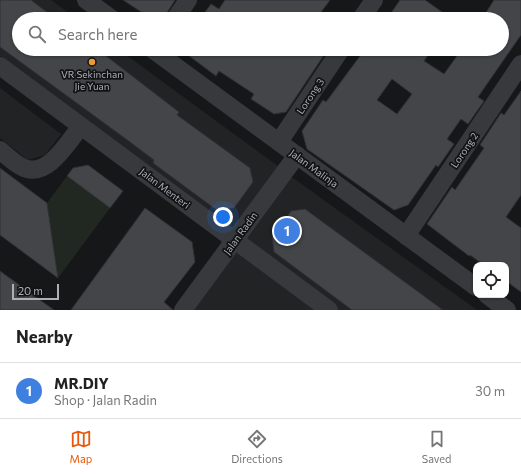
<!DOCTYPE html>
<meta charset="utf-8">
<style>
:root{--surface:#fff;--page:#f2f2f2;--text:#222;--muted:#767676;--line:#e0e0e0;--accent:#ea580c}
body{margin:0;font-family:Commissioner,sans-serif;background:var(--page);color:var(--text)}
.controls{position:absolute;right:12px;bottom:12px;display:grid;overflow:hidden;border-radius:8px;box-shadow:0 1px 3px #0004}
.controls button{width:36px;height:36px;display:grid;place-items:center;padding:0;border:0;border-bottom:1px solid var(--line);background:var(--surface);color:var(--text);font:20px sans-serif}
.scale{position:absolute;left:12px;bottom:10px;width:47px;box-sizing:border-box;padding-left:4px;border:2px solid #a9b0b8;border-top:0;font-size:11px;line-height:14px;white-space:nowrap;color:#a9b0b8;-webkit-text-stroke:3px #111213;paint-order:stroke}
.you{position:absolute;left:223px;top:217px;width:14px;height:14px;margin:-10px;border:3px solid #fff;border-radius:50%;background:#1a73e8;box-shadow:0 0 0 6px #1a73e833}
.badge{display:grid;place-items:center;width:26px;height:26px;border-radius:50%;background:var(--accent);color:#fff;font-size:13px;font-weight:700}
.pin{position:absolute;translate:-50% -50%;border:2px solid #fff;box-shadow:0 1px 4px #0006}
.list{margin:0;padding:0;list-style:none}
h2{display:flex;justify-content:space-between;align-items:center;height:52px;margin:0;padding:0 16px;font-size:17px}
h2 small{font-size:13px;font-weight:400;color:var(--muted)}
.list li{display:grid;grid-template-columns:26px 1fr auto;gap:12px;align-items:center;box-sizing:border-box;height:56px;padding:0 16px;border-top:1px solid var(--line)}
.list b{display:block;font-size:15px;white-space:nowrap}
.list p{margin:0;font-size:13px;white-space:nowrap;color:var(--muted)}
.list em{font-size:13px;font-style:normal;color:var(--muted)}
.icon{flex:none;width:22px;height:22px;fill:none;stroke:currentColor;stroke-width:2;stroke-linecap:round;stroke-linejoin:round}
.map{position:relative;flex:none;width:521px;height:310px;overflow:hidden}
.search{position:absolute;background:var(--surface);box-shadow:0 1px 3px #0004;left:12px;right:12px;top:12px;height:44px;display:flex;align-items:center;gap:10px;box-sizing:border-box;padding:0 14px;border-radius:22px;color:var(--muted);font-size:15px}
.sheet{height:108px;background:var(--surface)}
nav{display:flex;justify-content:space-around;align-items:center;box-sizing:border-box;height:56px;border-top:1px solid var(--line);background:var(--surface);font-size:11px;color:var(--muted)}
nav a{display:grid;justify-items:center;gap:2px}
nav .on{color:var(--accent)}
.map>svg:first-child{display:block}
</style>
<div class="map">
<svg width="521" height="310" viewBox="0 0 521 310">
<rect width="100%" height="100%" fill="#161718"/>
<g fill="#222325">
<path d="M0 0H51L77 19H19V49H118L278 166 233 229 0 56Z"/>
<path d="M0 88 61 134 45 155 28 160 0 138Z"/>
<path d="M289 175 477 310H190Z"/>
</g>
<path fill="#202821" d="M67 176 110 208 58 278 47 203Z"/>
<g fill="#434548" stroke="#303134" fill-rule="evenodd">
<path d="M0 0H31L56 19H19V49H97L179 112 177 115 250 168 253 182 234 208 218 211 153 163 154 160 126 139 0 47Z"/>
<path d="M123 0H175L163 19H152Z"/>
<path d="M225 0H330L316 19H200L211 4 219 9Z"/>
<path d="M400 0H425L452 19H387Z"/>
<path d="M494 0H521V35L478 97 484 101 468 124 461 119 447 139 454 144 438 167 436 165 408 205 394 210 307 149 302 131 323 100 326 102 360 56 351 49H432L424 61 444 74 462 49H502V19H482ZM392 79 412 94 397 114 377 100Z"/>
<path d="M180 49H328L286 112 274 114 251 99 254 94 219 71 216 76Z"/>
<path d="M521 91V195L506 217 521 228V292L506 281V265H484L470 255 469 256 427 224 452 187 455 190 484 148 480 145 501 113 504 115Z"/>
<path d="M88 165 123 191 110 208 67 176 73 168Z"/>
<path d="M0 168 47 203 58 278 0 235Z"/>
<path d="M145 208 192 242 195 262 164 302 173 310H71Z"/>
<path d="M305 209 413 288 443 310H352L274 252 272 237 291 211Z"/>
<path d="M0 271 33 295 54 310H0Z"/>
</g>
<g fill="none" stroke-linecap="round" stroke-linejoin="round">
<g stroke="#37393d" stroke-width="18">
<path d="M86 0 112 19"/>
<path d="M175 19 188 0"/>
<path d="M361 19 374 0"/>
<path d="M152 49 476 287"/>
<path d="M0 66 329 310"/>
<path d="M279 142 341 49"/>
<path d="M0 150C7 156 14 163 22 167 47 180 68 142 81 126"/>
<path d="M406 236 521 64"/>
<path d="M487 295 507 310"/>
<path d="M183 310 297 155"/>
</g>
</g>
<circle fill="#ef9838" stroke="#111213" stroke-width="1.5" cx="92" cy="62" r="4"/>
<g text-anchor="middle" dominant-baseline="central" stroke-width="3.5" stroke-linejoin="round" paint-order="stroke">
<g font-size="10" fill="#a9b0b8" stroke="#111213">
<text x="92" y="74">VR Sekinchan<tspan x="92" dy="12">Jie Yuan</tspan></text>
</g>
<g font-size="10" fill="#a9b0b8" stroke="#111213">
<text transform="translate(310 96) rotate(-56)">Lorong 3</text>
<text transform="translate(464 150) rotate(-56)">Lorong 2</text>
<text transform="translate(314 168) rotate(36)">Jalan Malinja</text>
<text transform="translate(165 188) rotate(37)">Jalan Menteri</text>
<text transform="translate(240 233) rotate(-54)">Jalan Radin</text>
</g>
</g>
</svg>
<div class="controls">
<button><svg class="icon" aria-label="locate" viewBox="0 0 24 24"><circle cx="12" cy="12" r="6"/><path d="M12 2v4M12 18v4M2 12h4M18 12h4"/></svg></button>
</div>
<div class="scale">20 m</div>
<div class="you"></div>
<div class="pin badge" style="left:287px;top:231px;background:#3f7fe0">1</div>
<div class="search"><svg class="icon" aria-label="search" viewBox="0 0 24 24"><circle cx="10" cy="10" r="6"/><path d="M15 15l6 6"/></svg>Search here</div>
</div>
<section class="sheet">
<h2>Nearby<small></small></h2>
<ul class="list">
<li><span class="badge" style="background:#3f7fe0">1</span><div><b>MR.DIY</b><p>Shop · Jalan Radin</p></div><em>30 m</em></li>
</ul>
</section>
<nav>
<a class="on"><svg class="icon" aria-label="map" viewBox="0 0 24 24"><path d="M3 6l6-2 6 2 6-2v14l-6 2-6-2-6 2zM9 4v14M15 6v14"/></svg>Map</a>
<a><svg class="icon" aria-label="directions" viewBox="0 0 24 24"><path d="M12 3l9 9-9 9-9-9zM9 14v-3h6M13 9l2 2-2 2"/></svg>Directions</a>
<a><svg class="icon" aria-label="saved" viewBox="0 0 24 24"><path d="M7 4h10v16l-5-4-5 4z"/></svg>Saved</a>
</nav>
